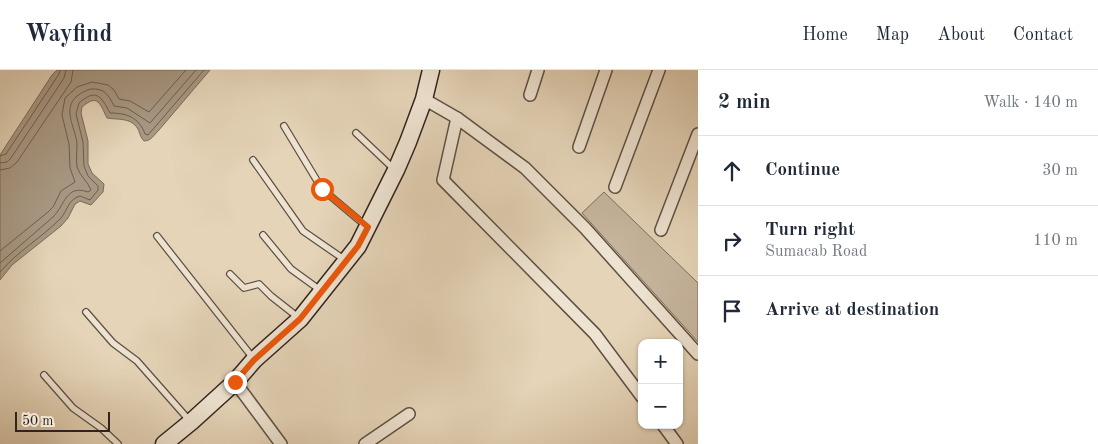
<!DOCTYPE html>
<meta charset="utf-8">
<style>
:root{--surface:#fff;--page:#f6f6f7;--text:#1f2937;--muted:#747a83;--line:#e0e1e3}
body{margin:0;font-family:"Old Standard TT",serif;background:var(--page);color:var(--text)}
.controls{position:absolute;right:15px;bottom:15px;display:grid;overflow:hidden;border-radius:10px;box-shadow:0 1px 4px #0004}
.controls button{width:45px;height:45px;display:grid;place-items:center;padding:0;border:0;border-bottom:1px solid var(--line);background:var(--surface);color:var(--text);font:25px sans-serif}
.scale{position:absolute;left:15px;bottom:12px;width:95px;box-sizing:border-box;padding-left:5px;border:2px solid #31241d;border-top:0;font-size:14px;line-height:18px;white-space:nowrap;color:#31241d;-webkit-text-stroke:4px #eee3d1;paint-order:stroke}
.stop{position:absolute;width:15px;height:15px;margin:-11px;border:4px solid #ea580c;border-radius:50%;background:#fff}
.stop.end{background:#ea580c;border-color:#fff;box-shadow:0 1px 5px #0008}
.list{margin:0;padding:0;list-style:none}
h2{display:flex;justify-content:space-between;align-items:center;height:65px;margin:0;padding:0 20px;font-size:21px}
h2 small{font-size:16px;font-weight:400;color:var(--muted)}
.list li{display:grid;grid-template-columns:32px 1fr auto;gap:15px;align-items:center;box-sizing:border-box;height:70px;padding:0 20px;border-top:1px solid var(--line)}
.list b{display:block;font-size:19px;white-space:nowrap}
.list p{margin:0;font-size:16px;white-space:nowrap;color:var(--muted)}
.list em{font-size:16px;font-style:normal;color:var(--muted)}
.icon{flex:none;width:28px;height:28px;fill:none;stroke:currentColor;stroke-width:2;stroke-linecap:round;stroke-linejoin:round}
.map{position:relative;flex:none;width:698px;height:374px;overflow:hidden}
header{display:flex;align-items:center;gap:30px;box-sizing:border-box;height:70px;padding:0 25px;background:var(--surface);border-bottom:1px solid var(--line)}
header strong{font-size:24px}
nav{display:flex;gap:28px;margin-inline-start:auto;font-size:18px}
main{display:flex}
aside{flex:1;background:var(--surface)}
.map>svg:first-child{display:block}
</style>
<header>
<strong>Wayfind</strong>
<nav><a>Home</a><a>Map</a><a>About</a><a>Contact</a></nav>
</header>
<main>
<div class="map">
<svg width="698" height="374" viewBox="0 0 698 374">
<rect width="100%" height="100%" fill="#e5d4b8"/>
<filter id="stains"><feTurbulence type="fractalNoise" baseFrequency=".004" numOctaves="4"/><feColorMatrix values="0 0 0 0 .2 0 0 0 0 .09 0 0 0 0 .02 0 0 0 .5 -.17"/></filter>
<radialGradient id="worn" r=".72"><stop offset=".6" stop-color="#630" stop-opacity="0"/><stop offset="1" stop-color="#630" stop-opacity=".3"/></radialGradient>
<path fill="#c6b69e" stroke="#7c6d5e" d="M604 122 698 213V272L582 143Z"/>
<path fill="#a89883" stroke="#786a5a" d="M57 0H210L159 60C154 65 151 71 144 71 140 67 140 63 138 59 131 47 117 50 107 48 100 34 98 23 82 37L81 43 88 71V94L92 103 104 114 103 122 91 135 80 131 75 134 68 148 61 156 12 195 0 210V85L52 5Z"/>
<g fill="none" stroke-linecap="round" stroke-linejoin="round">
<g stroke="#6c5e50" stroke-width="1">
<path d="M0 86 6 84 59 4 60 0"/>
<path d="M0 93 7 92 11 88 64 8 66 0"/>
<path d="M0 100 10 98 17 92 71 12 73 0"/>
<path d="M0 181 48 142 53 137 61 121 75 112 70 98 69 74 62 45 65 28 77 17 92 12 108 15 114 20 119 29 130 31 149 42 186 0"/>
<path d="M0 193 53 147C65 135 66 114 88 122L91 120C88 112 80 106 77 97 76 89 77 81 77 73 75 57 62 39 77 26 81 23 86 20 91 19 105 18 109 26 114 36L127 38 150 53 196 0"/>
<path d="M0 202C17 182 41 168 60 149 67 142 68 129 80 126L90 130 98 120V116L88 106 84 96 83 72 76 44 79 33C96 18 101 26 110 43 126 43 139 47 145 64L148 65 204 0"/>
</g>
<defs>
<g id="lane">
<path d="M284 56 322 119 366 156"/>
<path d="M356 63 394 99"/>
<path d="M253 90 303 161 345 190"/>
<path d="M263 165 291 199 320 220"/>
<path d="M157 166 253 288"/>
<path d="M230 204 244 218 259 214 271 226 299 248"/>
<path d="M86 242 113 273 137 291 189 350"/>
<path d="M44 305 73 338 101 358 118 374"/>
</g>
<g id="street">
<path d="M530 25 538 0"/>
<path d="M424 29 457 48 525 98 585 158 698 284"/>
<path d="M457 48 443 110 595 264 642 327"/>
<path d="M579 77 606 0"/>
<path d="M615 117 659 0"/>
<path d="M661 160 698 64"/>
<path d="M235 312 281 374"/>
<path d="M663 355 677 374"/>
<path d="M365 374 409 344"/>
</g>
<path id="secondary" d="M164 374 191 352 235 312 254 290 300 249 358 176 396 100 408 72 424 29 431 0"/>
</defs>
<use href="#lane" stroke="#5e5044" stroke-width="8"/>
<use href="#street" stroke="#5e5044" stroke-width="14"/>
<use href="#secondary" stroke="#31241d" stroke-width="19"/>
<use href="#lane" stroke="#eee3d1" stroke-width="5.5"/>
<use href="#street" stroke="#eee3d1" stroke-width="11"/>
<use href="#secondary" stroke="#eee3d1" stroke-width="16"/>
</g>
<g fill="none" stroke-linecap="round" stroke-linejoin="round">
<path stroke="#ea580c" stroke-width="6" d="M235 312 254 290 300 249 358 176 368 157 322 119"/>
</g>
<rect width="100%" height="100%" filter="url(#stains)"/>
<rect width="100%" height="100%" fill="url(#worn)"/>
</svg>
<div class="controls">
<button>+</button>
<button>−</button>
</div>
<div class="scale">50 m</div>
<div class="stop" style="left:322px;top:119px"></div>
<div class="stop end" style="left:235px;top:312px"></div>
</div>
<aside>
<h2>2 min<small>Walk · 140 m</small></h2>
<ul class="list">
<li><svg class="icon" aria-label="ahead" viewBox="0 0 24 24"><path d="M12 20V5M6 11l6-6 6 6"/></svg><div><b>Continue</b></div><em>30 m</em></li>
<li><svg class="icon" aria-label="right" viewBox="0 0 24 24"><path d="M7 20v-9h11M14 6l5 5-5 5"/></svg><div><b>Turn right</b><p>Sumacab Road</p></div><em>110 m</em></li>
<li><svg class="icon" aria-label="arrive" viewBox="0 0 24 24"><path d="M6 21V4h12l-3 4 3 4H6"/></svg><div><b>Arrive at destination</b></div></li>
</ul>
</aside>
</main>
